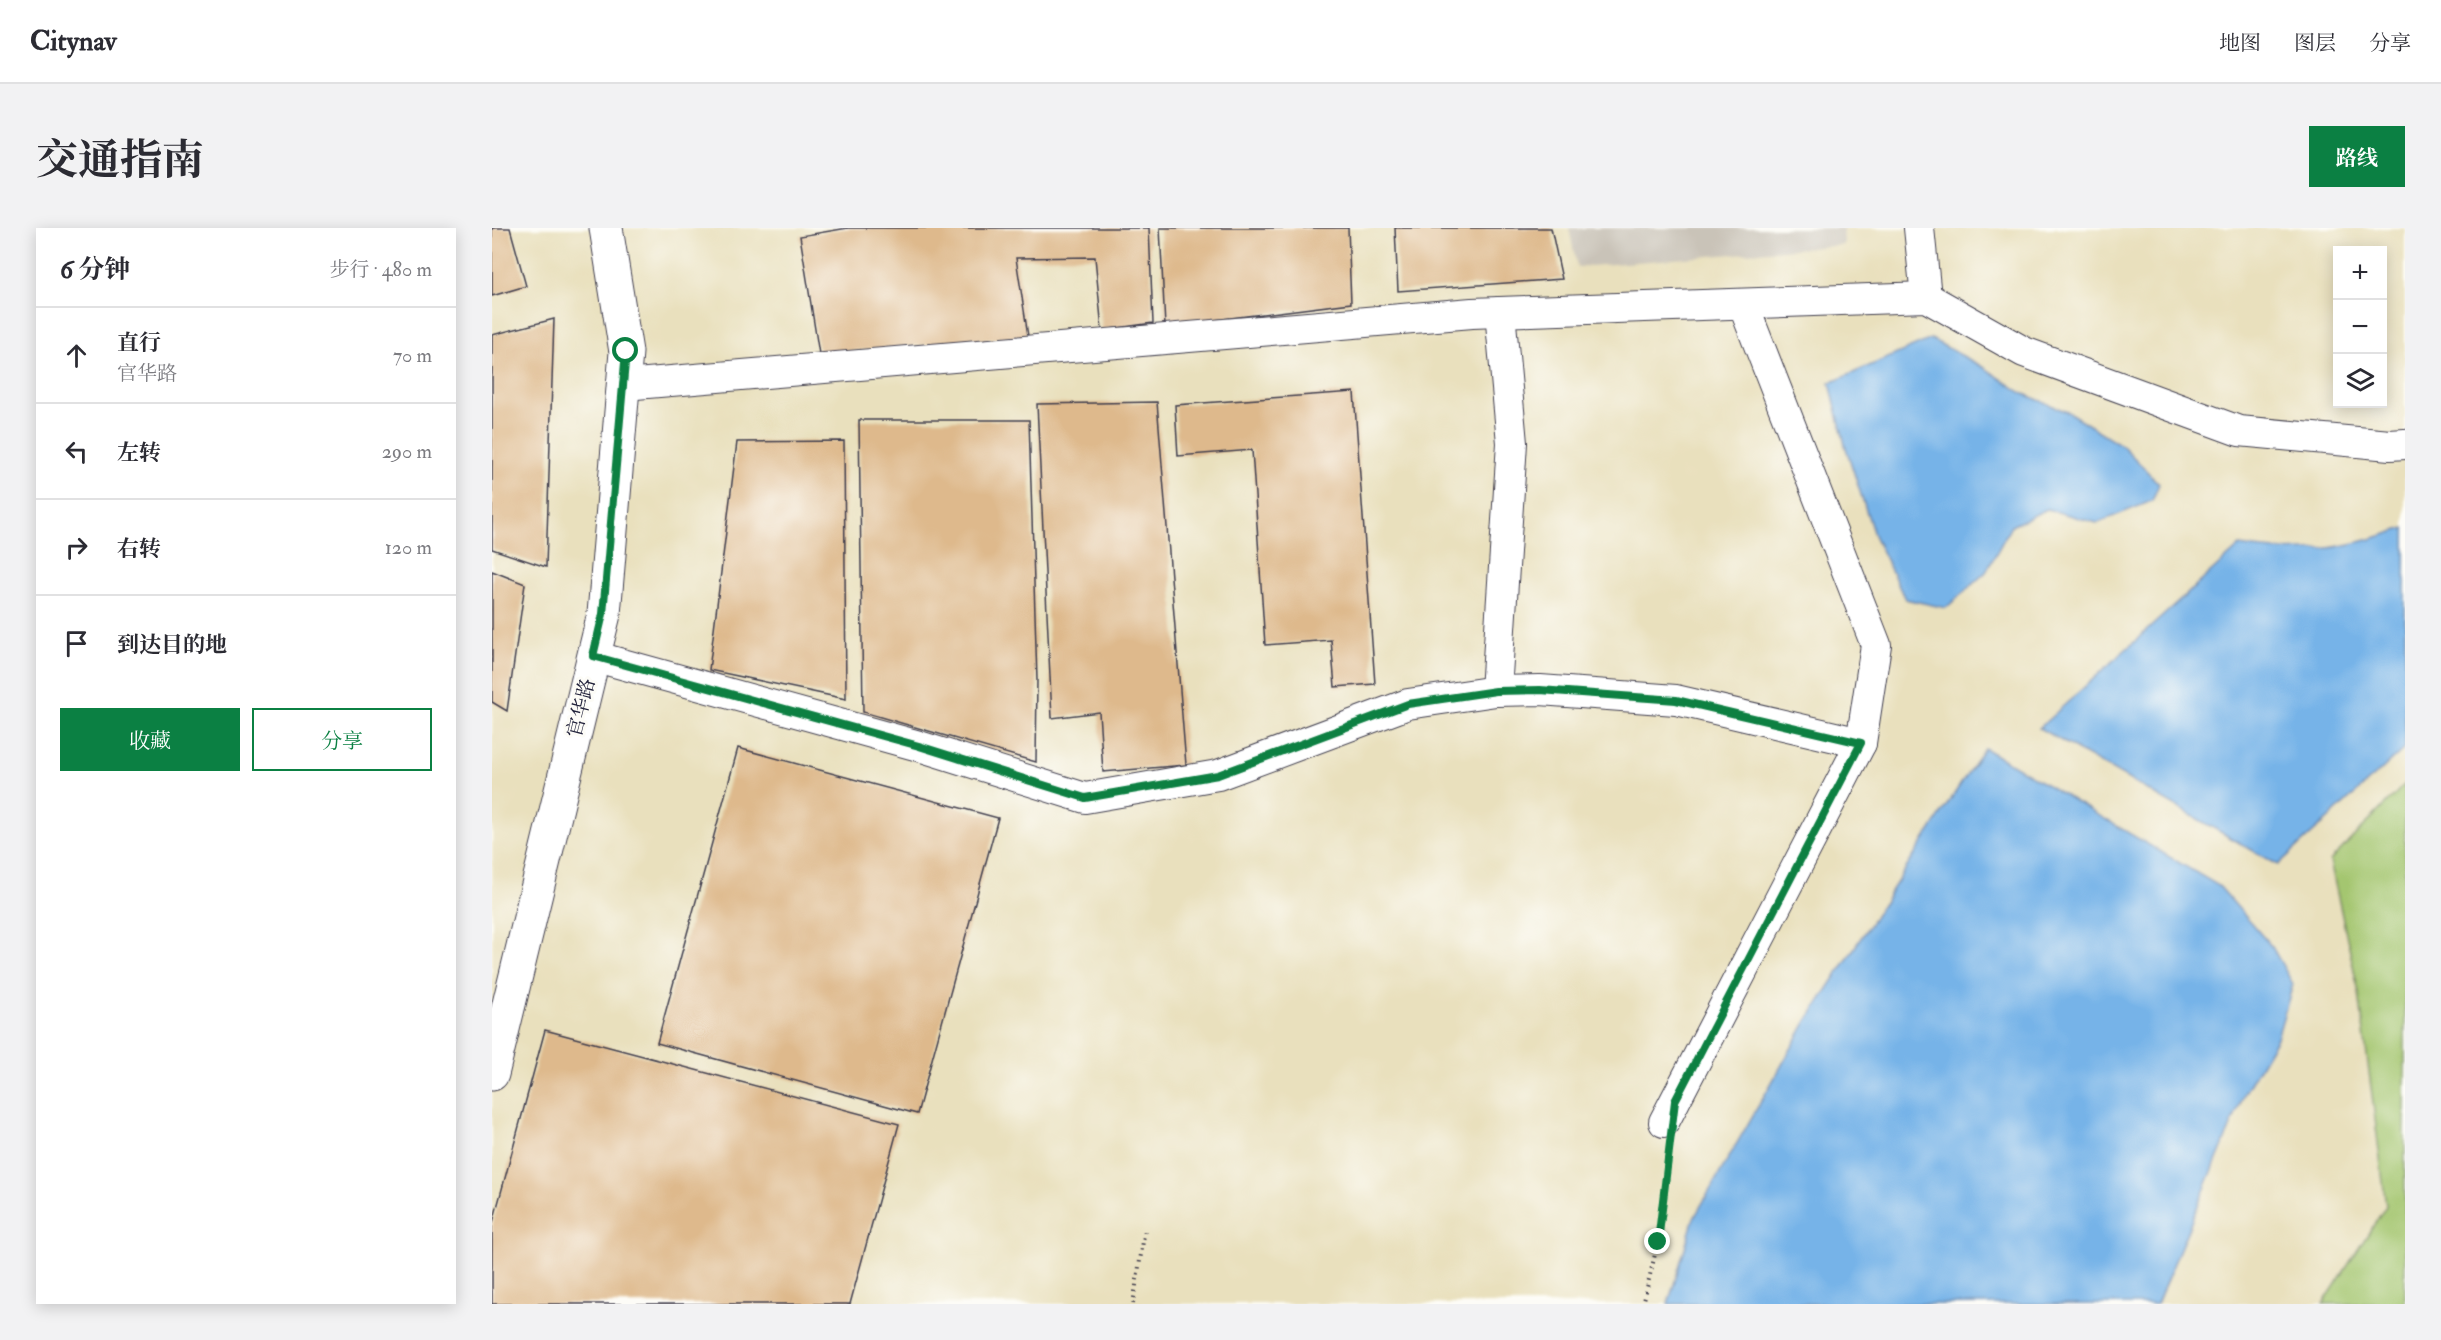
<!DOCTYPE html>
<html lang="zh">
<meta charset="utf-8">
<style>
:root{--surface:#fff;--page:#f2f2f3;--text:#2b2b33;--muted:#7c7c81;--line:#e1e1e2;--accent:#0b8043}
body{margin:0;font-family:"IM FELL Double Pica","Noto Serif SC",serif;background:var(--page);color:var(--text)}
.controls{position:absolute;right:18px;top:18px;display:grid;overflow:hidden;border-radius:0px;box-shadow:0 3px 15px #0003}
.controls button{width:54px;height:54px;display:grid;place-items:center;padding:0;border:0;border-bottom:2px solid var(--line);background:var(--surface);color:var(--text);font:30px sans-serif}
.stop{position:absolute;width:18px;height:18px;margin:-14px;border:4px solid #0b8043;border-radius:50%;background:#fff}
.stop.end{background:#0b8043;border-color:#fff;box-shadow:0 2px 6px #0008}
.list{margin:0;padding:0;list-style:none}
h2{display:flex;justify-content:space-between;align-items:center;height:78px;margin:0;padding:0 24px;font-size:26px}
h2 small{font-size:20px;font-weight:400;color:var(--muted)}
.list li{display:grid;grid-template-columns:39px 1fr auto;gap:18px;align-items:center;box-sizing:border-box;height:96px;padding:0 24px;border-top:2px solid var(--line)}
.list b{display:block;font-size:22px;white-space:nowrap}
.list p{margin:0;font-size:20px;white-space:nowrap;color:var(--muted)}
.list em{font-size:20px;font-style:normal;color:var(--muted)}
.actions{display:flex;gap:12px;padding:18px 24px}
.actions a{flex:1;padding:14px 0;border:2px solid var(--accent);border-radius:0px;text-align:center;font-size:21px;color:var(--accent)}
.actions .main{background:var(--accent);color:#fff}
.icon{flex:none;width:33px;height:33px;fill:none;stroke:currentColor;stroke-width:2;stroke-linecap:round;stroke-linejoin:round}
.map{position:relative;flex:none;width:1913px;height:1076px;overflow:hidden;border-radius:0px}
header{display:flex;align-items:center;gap:36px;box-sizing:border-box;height:84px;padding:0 30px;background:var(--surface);border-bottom:2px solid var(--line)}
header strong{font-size:28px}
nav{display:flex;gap:33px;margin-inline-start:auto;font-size:21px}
.intro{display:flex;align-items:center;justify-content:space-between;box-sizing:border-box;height:144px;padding:0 36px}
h1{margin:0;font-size:42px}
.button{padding:15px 27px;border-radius:0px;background:var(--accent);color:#fff;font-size:21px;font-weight:700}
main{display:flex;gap:36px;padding:0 36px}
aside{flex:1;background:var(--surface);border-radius:0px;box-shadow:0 3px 15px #0003}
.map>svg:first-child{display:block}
</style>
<header>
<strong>Citynav</strong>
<nav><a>地图</a><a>图层</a><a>分享</a></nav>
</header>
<div class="intro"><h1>交通指南</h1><a class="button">路线</a></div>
<main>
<aside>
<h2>6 分钟<small>步行 · 480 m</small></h2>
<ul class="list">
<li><svg class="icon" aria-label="ahead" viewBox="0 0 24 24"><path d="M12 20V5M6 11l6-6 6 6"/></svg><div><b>直行</b><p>官华路</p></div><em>70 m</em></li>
<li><svg class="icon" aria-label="left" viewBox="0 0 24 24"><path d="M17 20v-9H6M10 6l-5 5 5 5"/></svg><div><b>左转</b></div><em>290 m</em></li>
<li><svg class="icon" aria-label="right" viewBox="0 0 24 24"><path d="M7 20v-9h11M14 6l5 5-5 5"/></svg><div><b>右转</b></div><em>120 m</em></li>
<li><svg class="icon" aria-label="arrive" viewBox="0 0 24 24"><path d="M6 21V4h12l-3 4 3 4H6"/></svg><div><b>到达目的地</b></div></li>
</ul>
<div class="actions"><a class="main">收藏</a><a>分享</a></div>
</aside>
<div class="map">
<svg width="1913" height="1076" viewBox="0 0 1913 1076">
<rect width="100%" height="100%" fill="#fdfcf7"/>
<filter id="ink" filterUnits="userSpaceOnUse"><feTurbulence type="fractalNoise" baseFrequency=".0167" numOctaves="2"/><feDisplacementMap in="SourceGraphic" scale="12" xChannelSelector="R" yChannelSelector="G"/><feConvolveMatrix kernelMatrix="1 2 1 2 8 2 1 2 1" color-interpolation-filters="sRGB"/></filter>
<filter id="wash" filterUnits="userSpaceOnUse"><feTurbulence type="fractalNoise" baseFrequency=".008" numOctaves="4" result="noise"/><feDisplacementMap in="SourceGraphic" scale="24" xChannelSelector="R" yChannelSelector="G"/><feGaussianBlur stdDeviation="1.35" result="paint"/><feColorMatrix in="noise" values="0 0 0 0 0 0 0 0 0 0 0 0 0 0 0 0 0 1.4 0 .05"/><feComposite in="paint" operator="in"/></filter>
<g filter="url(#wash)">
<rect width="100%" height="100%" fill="#e9e0bd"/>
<path fill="#c9c3b8" d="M1077 0H1351L1352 17 1085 39Z"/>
<path fill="#a4c66f" stroke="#637455" stroke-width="1.5" d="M1913 556V1076H1831L1894 978 1867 765 1838 633Z"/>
<g fill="#76b3e8" stroke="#4c6a92" stroke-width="1.5">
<path d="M1439 111 1493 140 1532 166 1578 185 1631 218 1667 256 1660 273 1605 295 1555 281 1519 298 1494 344 1454 380 1413 371 1382 307 1353 217 1338 155Z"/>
<path d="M1913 300V520L1786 637 1547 500 1748 318C1810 328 1854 321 1913 300Z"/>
<path d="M1492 520 1727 658 1780 719 1801 756 1785 810 1753 864 1665 1076H1176L1202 990 1315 793Z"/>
</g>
<g id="blocks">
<g fill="#deb98c">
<path d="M0 0H18L34 58 0 68Z"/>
<path d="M356 0H657L661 95 610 102 603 29 524 30 536 108 327 126 308 8Z"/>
<path d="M668 0H856L859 75 673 98Z"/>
<path d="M903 0H1059L1070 51 906 63Z"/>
<path d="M62 91 54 339 0 321V107Z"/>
<path d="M862 164 883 456 843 459 839 412 773 417 760 222 686 228 683 177Z"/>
<path d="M665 174 694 537 611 544 607 484 560 490 545 176Z"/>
<path d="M367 192H537L545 452 544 534 371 484Z"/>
<path d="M352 213 354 471 217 442 245 214Z"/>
<path d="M0 343 33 356 15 483 0 474Z"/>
<path d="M246 520 506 590 425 886 165 815Z"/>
<path d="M53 802 407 896 358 1076H0V998Z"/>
</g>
</g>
</g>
<g filter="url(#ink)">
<use href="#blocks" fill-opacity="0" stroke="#403e4e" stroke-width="1.5"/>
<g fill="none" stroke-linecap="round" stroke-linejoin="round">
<defs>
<g id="street">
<path d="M1427 0 1434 69"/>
<path d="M132 157 980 85 1434 69 1532 124 1747 203 1898 217 1913 216"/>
<path d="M101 428 427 518 593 570 726 547 916 476 1004 463 1048 462 1184 472 1369 515"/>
<path d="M1004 463 1020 215 1008 84"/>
<path d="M1172 894 1369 515 1384 417 1251 76"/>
</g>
<path id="secondary" d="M0 846 112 386 134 124 114 0"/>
</defs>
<use href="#street" stroke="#403e4e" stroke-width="32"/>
<use href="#secondary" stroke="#403e4e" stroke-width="35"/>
<g stroke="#403e4e" stroke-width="4" stroke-dasharray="1.5 4.5" stroke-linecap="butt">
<path d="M641 1076 653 1001"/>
<path d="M1151 1076 1166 1014 1177 921"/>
</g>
<use href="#street" stroke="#fff" stroke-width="30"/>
<use href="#secondary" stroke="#fff" stroke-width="33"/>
</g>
</g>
<g fill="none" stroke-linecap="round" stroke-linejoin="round" filter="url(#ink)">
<path stroke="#0b8043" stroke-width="8" d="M134 123 111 386 101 428 427 518 593 570 726 547 916 476 1004 463 1048 462 1184 472 1369 515 1183 873 1166 1014"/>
</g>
<g text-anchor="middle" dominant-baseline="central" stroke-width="6" stroke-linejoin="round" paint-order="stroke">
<g font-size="20" fill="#22223b" stroke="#fdfcf7">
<text transform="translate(89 480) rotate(-76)">官华路</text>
</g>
</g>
</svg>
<div class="controls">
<button>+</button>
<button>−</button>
<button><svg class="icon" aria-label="layers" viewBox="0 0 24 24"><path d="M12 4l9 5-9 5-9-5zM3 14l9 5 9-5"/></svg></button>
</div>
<div class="stop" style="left:134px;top:123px"></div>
<div class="stop end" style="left:1166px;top:1014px"></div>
</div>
</main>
